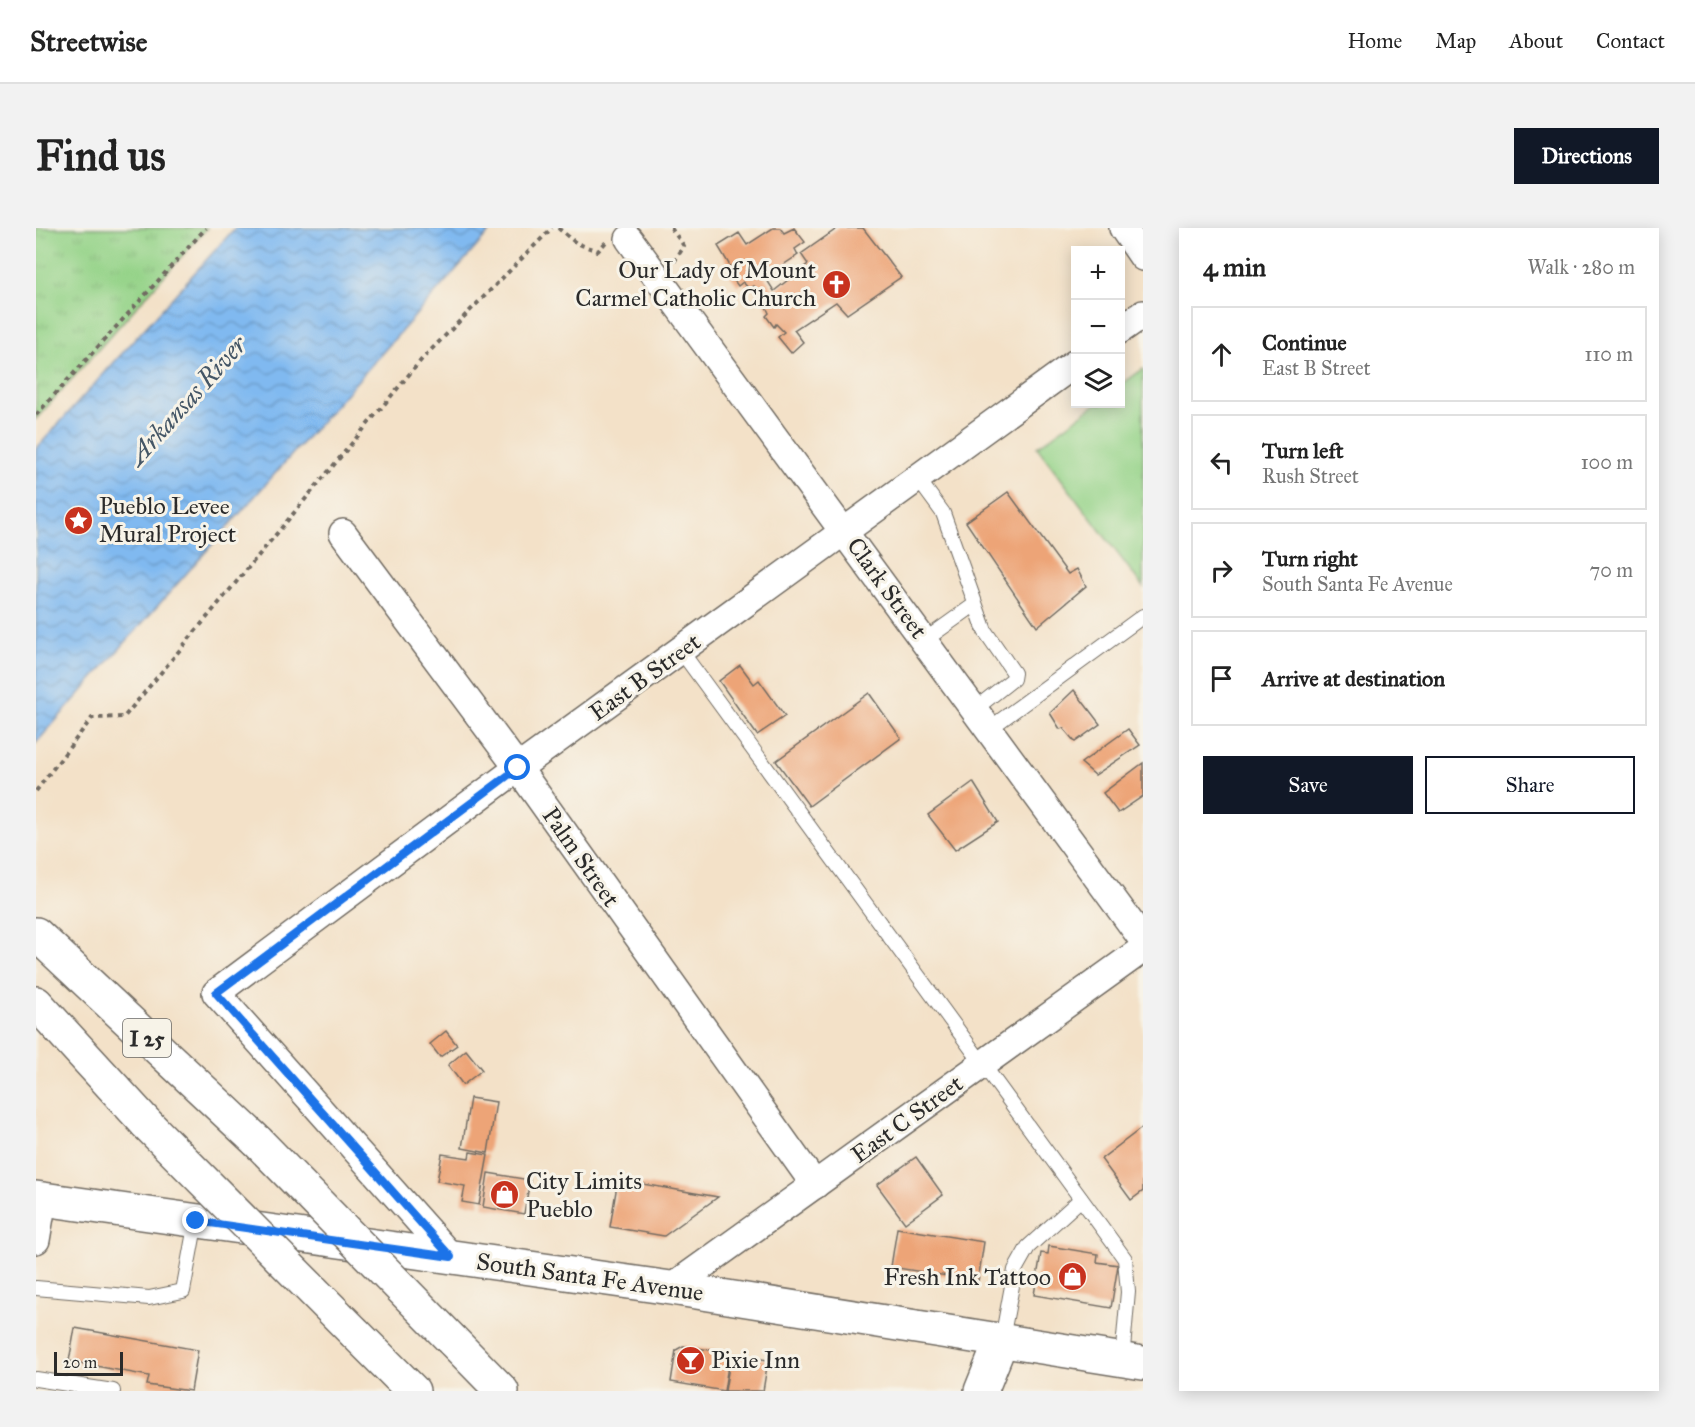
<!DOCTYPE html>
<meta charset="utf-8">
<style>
:root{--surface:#fff;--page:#f2f2f2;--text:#222;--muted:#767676;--line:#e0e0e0;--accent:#111827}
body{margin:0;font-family:"IM FELL Great Primer",serif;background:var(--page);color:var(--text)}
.controls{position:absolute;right:18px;top:18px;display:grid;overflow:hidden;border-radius:0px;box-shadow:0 3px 15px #0003}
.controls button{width:54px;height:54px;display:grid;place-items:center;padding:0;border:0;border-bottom:2px solid var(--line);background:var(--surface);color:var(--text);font:30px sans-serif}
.scale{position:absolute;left:18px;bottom:15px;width:69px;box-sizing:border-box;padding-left:6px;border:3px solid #2b2b2b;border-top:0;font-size:16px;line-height:21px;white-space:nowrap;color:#2b2b2b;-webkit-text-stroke:4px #f7f3e8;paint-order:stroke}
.stop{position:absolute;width:18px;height:18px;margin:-14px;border:4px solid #1a73e8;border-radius:50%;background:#fff}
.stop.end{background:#1a73e8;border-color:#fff;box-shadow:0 2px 6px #0008}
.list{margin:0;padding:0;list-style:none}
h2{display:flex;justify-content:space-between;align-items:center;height:78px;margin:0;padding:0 24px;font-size:26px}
h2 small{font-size:20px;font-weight:400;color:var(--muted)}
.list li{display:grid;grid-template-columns:39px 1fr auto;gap:18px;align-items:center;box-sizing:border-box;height:96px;margin:0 12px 12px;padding:0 12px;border:2px solid var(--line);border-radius:0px}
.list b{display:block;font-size:22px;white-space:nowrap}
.list p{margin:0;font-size:20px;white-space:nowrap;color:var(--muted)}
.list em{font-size:20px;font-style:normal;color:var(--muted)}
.actions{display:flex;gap:12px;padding:18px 24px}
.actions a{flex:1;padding:14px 0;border:2px solid var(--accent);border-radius:0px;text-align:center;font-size:21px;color:var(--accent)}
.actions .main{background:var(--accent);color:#fff}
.icon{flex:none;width:33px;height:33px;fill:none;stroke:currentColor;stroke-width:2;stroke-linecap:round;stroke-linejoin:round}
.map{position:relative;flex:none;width:1107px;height:1163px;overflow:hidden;border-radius:0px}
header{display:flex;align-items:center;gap:36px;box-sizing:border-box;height:84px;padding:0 30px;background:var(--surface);border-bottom:2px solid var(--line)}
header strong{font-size:28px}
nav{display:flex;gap:33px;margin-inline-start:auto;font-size:21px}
.intro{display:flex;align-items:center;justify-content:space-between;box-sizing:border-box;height:144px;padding:0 36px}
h1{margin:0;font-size:42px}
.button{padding:15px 27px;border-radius:0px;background:var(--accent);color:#fff;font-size:21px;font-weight:700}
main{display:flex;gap:36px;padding:0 36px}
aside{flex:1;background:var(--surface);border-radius:0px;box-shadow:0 3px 15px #0003}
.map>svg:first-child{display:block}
</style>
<header>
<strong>Streetwise</strong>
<nav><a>Home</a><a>Map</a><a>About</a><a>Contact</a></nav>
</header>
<div class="intro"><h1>Find us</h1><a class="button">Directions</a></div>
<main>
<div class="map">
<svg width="1107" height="1163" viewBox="0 0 1107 1163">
<defs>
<pattern id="grass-tufts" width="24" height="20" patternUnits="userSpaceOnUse" patternTransform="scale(1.5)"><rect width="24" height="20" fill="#94d388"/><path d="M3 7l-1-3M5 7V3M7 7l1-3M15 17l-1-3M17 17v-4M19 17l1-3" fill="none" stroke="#80b576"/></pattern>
<pattern id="water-waves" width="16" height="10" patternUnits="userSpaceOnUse" patternTransform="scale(1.5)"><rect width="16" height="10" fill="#80b9f0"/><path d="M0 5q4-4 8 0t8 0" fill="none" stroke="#6997c3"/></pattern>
</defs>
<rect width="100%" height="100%" fill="#f7f3e8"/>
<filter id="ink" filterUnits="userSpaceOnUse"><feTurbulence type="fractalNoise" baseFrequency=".0167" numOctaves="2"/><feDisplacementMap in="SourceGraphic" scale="12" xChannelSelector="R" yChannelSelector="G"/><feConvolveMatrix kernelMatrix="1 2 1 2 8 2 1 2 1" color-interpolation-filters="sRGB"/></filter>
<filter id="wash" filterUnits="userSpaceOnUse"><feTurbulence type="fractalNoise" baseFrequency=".008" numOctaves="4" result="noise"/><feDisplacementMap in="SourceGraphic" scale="24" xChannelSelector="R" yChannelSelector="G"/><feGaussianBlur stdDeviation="1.35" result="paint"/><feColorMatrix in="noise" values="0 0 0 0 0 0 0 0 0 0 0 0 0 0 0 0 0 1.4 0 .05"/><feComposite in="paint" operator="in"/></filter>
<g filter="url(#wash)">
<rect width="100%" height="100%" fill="#f3e1c8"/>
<path fill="url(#grass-tufts)" stroke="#607f5a" stroke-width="1.5" d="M0 0H171L0 191Z"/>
<path fill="#94d388" stroke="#607f5a" stroke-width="1.5" d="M1107 141V359L1001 219 1060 176H1084L1085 157Z"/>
<path fill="url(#water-waves)" stroke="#56728e" stroke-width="1.5" d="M199 0H457L0 515V221Z"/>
<g id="blocks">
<g fill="#eda477">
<path d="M737 0H744L748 5 758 0 769 14 759 21 762 27 729 49 738 63 772 36 765 26 802 0H827L865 49 811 86 800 74 758 102 767 114 755 125 742 109 748 104 740 96 738 99 730 88 733 85 727 72 718 58 713 61 707 54 702 58 692 44 696 41 682 18 703 5 711 17Z"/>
<path d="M972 264 1032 346 1041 341 1050 358 1001 399 930 294Z"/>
<path d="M704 437 718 456 723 452 749 488 721 507 683 453Z"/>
<path d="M1038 462 1064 496 1039 514 1027 500 1024 501 1014 485Z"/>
<path d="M833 465 865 510 773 578 740 533Z"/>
<path d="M1092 501 1104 517 1059 547 1045 535Z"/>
<path d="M1107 535V568L1082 585 1067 565Z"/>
<path d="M937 554 962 594 919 622 892 587Z"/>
<path d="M410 803 421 817 404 829 394 816Z"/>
<path d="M430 822 446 842 427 857 412 837Z"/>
<path d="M434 870 460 874 452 925 426 920Z"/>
<path d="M1107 899V963L1095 972 1065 931Z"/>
<path d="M434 924 452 927 443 977 426 974 429 958 401 953 406 926 433 930Z"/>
<path d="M880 929 907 967 869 995 841 957Z"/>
<path d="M452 945 494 952 488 986 447 979Z"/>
<path d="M582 951 601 955 682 969 628 1008 574 999Z"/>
<path d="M861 1000 948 1014 942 1053 855 1039Z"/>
<path d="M1013 1018 1062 1026 1061 1034 1082 1037 1075 1080 998 1067 1005 1025 1012 1026Z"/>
<path d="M39 1100 162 1122 155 1163 111 1157 113 1148 33 1133Z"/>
<path d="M647 1118 694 1125 688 1163 635 1154 640 1122Z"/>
<path d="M695 1126 732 1132 727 1163H689Z"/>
</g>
</g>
</g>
<g filter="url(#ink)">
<use href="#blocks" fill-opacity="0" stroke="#716b62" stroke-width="1.5"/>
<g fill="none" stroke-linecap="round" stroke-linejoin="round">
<defs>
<g id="lane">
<path d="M882 251 907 285 949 403 978 445 977 451 939 481"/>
<path d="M889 412 938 377"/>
<path d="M645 423 1089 1031 1092 1064 1086 1132"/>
<path d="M953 501 1107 388"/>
<path d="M0 1060 113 1070 147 1063 160 993"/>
<path d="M966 1111 979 1042 992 1019 1045 971"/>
<path d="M0 1151 77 1163"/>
</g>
<g id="street">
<path d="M1087 0 1107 29"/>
<path d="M593 11 1107 712"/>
<path d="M1084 102 1107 86"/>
<path d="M307 305 482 540 779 957"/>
<path d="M0 1012 7 971"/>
<path d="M415 1029 180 765 482 540 1040 135"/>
<path d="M635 1060 1107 721"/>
</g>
<path id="primary" d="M0 970 635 1060 1107 1135"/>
<g id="highway">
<path d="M0 706 222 914"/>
<path d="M0 775 111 896"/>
<path d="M319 1105 377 1163"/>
<path d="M416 1112 466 1163"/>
<path d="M945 1163 966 1111"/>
</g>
</defs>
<use href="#lane" stroke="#716b62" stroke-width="16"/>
<use href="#street" stroke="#716b62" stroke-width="30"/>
<use href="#primary" stroke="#716b62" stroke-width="36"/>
<use href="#highway" stroke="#716b62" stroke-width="36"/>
<g stroke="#716b62" stroke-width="4" stroke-dasharray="4.5 4.5" stroke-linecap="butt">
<path d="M522 0 540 15 562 23 570 14"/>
<path d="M635 0 648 18 638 34"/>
<path d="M0 187 170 0"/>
<path d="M0 563 56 490 88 489 386 131 516 0"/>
</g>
<use href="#lane" stroke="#fff" stroke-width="14"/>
<use href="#street" stroke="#fff" stroke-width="27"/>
<use href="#primary" stroke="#fff" stroke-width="33"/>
<use href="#highway" stroke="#fff" stroke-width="33"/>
<defs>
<g id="highway-bridge">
<path d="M111 896 319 1105"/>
<path d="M222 914 416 1112"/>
</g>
</defs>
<use href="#highway-bridge" stroke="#716b62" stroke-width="36" stroke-linecap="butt"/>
<use href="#highway-bridge" stroke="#fff" stroke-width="33"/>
</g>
</g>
<g fill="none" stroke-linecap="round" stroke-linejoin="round" filter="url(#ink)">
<path stroke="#1a73e8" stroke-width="8" d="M160 993 415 1029 180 765 482 540"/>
</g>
<defs>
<symbol id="church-disc" viewBox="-11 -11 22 22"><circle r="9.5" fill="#c8321e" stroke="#f7f3e8"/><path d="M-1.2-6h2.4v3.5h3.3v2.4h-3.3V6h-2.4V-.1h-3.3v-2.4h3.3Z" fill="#fff"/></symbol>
<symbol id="sight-disc" viewBox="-11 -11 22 22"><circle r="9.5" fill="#c8321e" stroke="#f7f3e8"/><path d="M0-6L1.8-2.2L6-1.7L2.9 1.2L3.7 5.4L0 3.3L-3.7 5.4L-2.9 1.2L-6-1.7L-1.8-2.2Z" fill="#fff"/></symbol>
<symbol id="shop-disc" viewBox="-11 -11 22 22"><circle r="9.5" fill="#c8321e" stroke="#f7f3e8"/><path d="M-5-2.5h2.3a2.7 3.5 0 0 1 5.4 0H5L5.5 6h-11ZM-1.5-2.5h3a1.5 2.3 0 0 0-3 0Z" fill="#fff"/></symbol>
<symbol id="bar-disc" viewBox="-11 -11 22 22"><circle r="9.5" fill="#c8321e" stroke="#f7f3e8"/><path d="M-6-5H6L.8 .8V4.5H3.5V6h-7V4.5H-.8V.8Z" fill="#fff"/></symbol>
</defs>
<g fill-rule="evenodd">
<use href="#church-disc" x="784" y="40" width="33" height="33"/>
<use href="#sight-disc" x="26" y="276" width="33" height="33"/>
<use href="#shop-disc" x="452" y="950" width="33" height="33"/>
<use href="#shop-disc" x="1020" y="1032" width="33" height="33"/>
<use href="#bar-disc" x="638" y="1116" width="33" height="33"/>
</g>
<g text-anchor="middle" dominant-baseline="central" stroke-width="6" stroke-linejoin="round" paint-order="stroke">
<rect fill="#f7f3e8" stroke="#686764" stroke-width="1.5" x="87" y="791" width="48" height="38" rx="4.5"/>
<g font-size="22" font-weight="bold" fill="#2b2b2b">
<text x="111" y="810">I 25</text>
</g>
<g font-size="24" fill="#2b2b2b" stroke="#f7f3e8" text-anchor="start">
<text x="780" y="42" text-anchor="end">Our Lady of Mount<tspan x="780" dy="28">Carmel Catholic Church</tspan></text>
<text x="63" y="278">Pueblo Levee<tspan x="63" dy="28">Mural Project</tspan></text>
<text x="490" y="953">City Limits<tspan x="490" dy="28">Pueblo</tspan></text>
<text x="1015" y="1049" text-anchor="end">Fresh Ink Tattoo</text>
<text x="675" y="1132">Pixie Inn</text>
</g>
<g font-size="24" fill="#2b2b2b" stroke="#f7f3e8">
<text transform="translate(851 360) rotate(54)">Clark Street</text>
<text transform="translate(609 449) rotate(-36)">East B Street</text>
<text transform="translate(545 629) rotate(55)">Palm Street</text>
<text transform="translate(871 891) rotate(-36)">East C Street</text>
<text transform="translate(554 1049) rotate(8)">South Santa Fe Avenue</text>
</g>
<g font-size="26" font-style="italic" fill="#445666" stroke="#f7f3e8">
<text transform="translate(151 172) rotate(-48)">Arkansas River</text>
</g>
</g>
</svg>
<div class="controls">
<button>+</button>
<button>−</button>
<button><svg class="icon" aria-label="layers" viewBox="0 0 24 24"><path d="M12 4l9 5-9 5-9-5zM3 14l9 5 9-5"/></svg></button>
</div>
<div class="scale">20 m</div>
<div class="stop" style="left:482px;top:540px"></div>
<div class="stop end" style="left:160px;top:993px"></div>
</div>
<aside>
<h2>4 min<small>Walk · 280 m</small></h2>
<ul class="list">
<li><svg class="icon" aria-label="ahead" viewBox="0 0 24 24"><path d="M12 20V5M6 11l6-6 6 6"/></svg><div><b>Continue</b><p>East B Street</p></div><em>110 m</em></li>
<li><svg class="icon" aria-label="left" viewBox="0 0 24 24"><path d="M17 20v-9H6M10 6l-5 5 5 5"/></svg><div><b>Turn left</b><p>Rush Street</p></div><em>100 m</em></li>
<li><svg class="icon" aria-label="right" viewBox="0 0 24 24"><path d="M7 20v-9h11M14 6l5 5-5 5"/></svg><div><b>Turn right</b><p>South Santa Fe Avenue</p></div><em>70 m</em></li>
<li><svg class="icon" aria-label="arrive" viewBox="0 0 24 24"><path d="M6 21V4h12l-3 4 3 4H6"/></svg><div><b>Arrive at destination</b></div></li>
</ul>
<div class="actions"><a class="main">Save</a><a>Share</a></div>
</aside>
</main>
